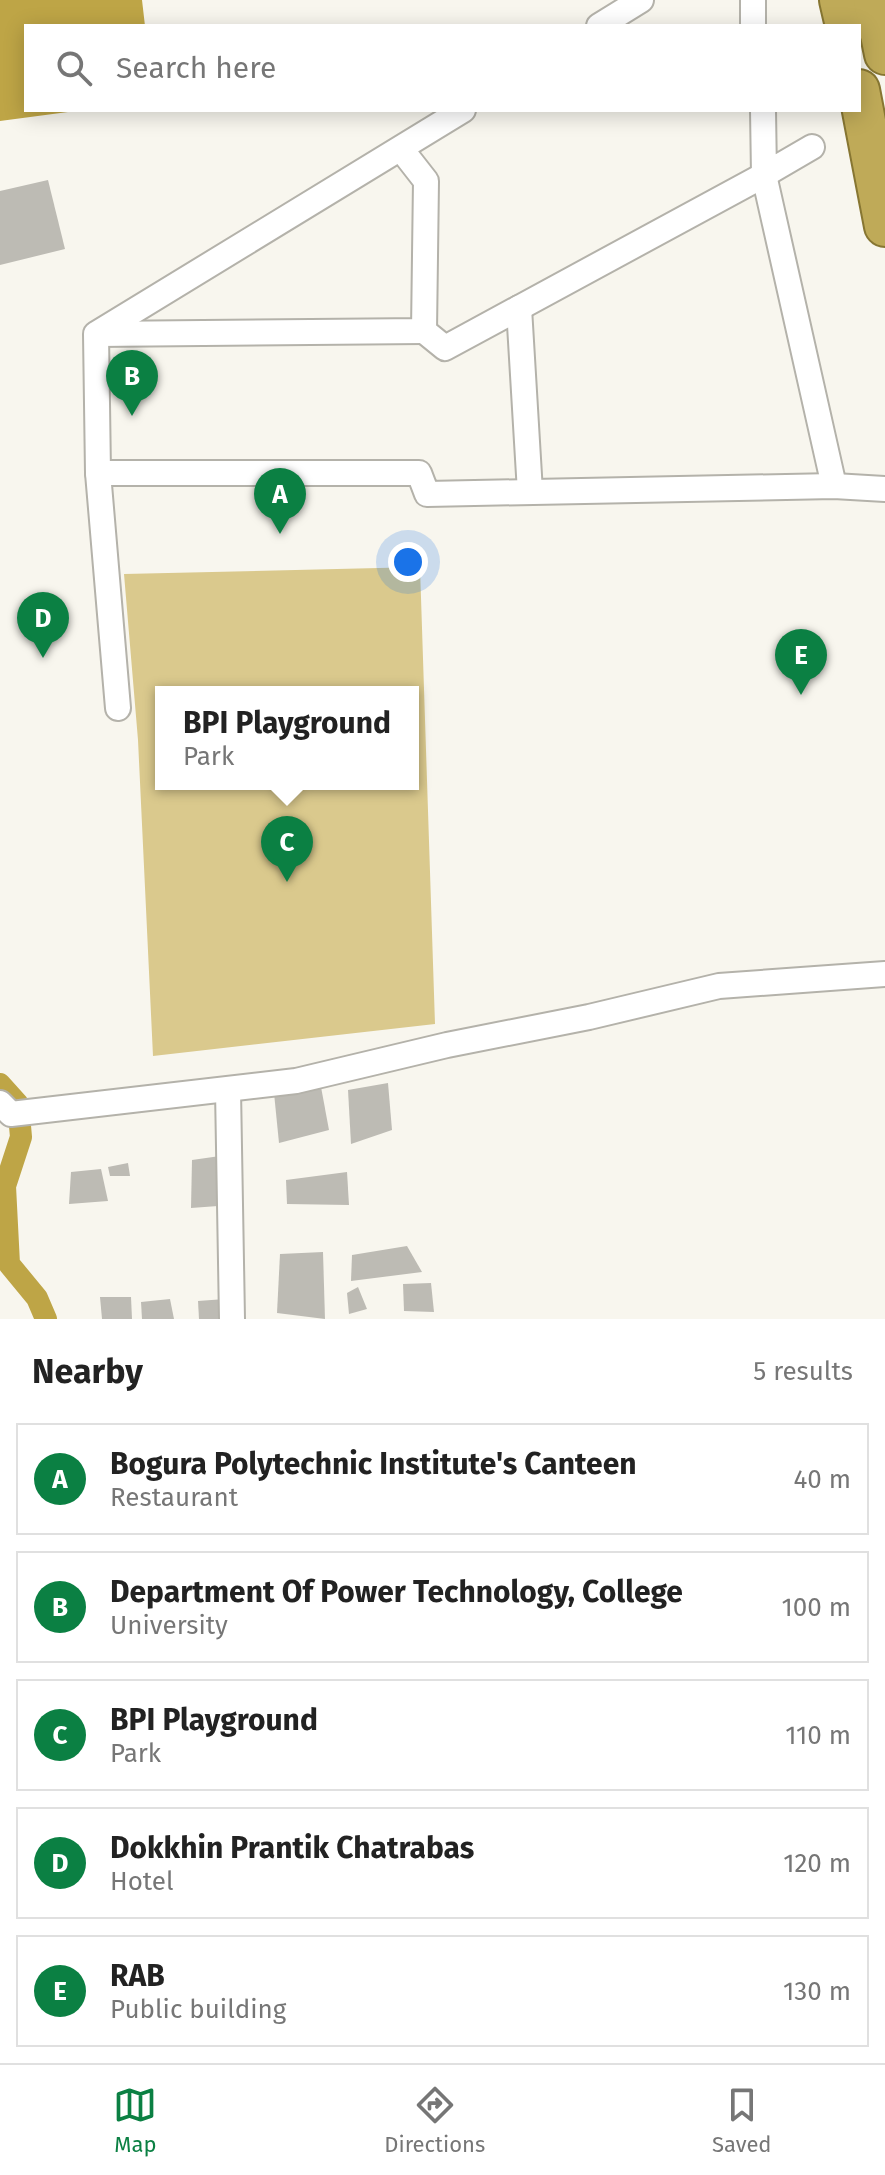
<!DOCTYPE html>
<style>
:root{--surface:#fff;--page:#f6f6f6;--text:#222;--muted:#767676;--line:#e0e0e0;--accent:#0b8043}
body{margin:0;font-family:"Fira Sans",sans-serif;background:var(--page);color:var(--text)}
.you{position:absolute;left:408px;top:562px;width:28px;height:28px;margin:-20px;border:6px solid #fff;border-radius:50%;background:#1a73e8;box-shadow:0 0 0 12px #1a73e833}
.badge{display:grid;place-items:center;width:52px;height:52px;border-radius:50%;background:var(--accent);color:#fff;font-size:26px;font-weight:700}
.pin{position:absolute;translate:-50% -66px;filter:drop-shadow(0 2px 4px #0008)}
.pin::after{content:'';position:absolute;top:42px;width:28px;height:24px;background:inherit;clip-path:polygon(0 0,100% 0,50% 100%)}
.popup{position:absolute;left:155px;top:686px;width:264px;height:104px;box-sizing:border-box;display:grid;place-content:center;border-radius:0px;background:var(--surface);filter:drop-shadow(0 2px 6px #0005);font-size:26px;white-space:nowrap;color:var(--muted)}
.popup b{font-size:30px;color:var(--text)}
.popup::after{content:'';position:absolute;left:50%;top:100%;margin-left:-16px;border:16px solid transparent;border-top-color:var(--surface)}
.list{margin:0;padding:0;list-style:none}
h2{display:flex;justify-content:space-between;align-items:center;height:104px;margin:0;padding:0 32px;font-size:34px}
h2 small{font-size:26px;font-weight:400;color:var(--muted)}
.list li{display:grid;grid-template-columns:52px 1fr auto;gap:24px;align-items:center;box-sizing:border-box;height:112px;margin:0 16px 16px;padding:0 16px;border:2px solid var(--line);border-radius:0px}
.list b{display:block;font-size:30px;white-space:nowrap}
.list p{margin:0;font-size:26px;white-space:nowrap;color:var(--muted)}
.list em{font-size:26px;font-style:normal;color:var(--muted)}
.icon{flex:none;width:44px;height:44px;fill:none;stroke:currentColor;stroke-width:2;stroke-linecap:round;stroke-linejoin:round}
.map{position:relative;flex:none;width:885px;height:1319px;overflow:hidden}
.search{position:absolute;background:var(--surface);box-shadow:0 4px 20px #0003;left:24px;right:24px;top:24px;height:88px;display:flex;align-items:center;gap:20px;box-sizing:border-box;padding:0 28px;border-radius:0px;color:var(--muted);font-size:30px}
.sheet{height:744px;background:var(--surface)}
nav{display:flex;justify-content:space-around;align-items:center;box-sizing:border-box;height:112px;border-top:2px solid var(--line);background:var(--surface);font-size:22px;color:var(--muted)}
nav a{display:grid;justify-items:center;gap:4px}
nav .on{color:var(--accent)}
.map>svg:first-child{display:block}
</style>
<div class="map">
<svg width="885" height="1319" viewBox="0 0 885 1319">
<rect width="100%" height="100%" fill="#f8f6ee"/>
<path fill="#dac98d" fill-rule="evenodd" d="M420 567 435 1024 153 1056 138 740 124 574ZM161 692H413V784H161Z"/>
<path fill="#bea546" d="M0 0H142L145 26H26V110H83L0 121Z"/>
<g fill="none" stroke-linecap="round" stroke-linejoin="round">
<path stroke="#bea546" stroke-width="22" d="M0 1084 18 1104 21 1137 5 1186 9 1264 37 1298 46 1319"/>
</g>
<g fill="#bdbbb4">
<path d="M48 180 65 249 0 265V191Z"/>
<path d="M388 1083 392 1130 351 1144 348 1090Z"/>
<path d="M321 1087 329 1130 279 1143 274 1093Z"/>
<path d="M220 1156 218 1206 191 1208 192 1160Z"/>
<path d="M128 1163 130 1176H110L108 1167Z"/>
<path d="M101 1169 108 1201 69 1204 71 1172Z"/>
<path d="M347 1172 349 1205 287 1204 286 1180Z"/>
<path d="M407 1246 422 1272 351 1281 352 1255Z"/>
<path d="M323 1252 325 1319 277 1313 280 1254Z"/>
<path d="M431 1283 434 1312 404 1311 403 1284Z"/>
<path d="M358 1287 367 1309 349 1314 347 1293Z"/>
<path d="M100 1297H131L132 1319H102Z"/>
<path d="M170 1299 174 1319H142L141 1302Z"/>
<path d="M225 1299 226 1319H199L198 1301Z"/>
</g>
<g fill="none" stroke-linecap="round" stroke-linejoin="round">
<defs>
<g id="minor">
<path d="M599 26 641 0"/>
<path d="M753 26V0"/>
<path d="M763 110 764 175 812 147"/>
<path d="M519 308 530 492"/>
<path d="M424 331 445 348 764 175 834 486"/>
<path d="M97 334 424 331 426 181 401 149"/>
<path d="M98 473H419L427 494 834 486 885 489"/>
<path d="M118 708 98 473 96 334 463 110"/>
<path d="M228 1090 232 1319"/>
<path d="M0 1103 11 1114 296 1081 447 1045 589 1017 719 986 885 974"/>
</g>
<g id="trunk">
<path d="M840 0 846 26"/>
<path d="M874 0 885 54"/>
<path d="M859 90 885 226"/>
</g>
</defs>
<use href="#minor" stroke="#b4b2aa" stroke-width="28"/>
<use href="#trunk" stroke="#877632" stroke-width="44"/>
<use href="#minor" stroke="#fff" stroke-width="24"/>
<use href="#trunk" stroke="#bfaa58" stroke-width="40"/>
</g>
</svg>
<div class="you"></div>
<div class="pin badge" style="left:280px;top:534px">A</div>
<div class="pin badge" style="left:132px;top:416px">B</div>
<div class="pin badge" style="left:287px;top:882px">C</div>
<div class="popup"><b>BPI Playground</b>Park</div>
<div class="pin badge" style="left:43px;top:658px">D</div>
<div class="pin badge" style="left:801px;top:695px">E</div>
<div class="search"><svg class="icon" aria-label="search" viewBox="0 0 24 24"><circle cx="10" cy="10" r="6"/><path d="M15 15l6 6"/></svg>Search here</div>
</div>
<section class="sheet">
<h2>Nearby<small>5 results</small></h2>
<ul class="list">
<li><span class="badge">A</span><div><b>Bogura Polytechnic Institute's Canteen</b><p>Restaurant</p></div><em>40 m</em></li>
<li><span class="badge">B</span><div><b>Department Of Power Technology, College</b><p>University</p></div><em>100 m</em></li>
<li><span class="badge">C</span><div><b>BPI Playground</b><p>Park</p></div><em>110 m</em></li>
<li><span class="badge">D</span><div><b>Dokkhin Prantik Chatrabas</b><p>Hotel</p></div><em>120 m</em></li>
<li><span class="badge">E</span><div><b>RAB</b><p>Public building</p></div><em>130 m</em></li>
</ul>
</section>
<nav>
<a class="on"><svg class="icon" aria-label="map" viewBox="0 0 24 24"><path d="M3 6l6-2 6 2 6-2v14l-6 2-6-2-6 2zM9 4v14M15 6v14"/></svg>Map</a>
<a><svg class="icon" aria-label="directions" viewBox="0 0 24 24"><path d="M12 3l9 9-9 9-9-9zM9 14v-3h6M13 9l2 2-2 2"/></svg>Directions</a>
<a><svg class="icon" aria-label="saved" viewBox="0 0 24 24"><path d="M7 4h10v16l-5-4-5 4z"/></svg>Saved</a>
</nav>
